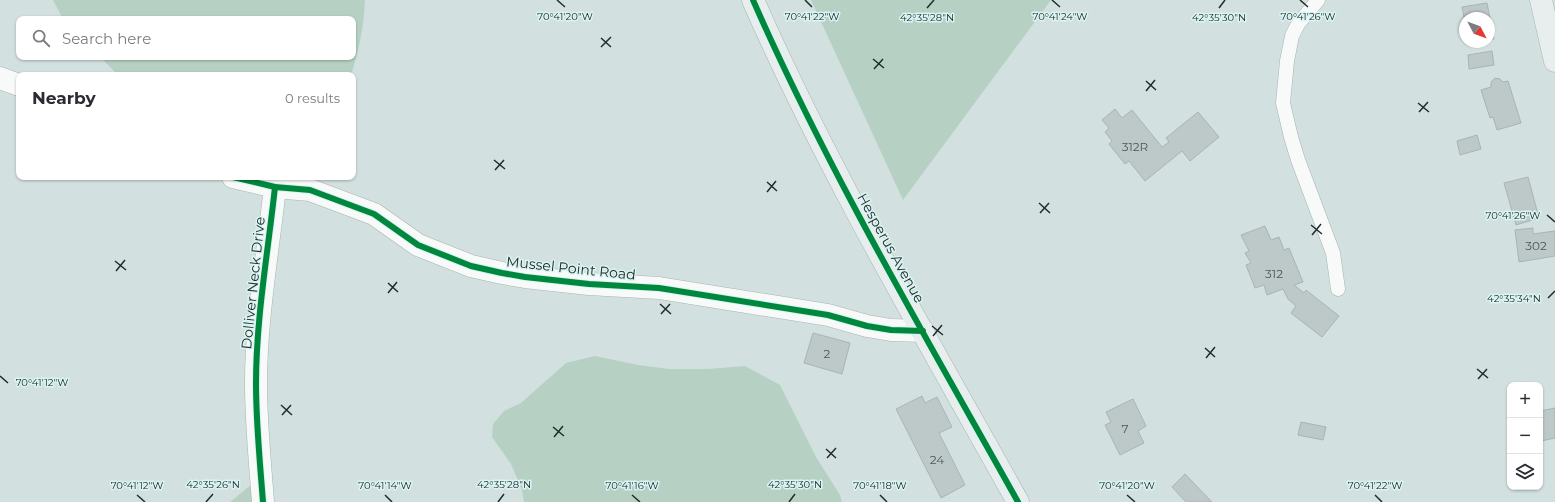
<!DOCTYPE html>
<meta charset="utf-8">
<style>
:root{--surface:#fff;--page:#f7f7f7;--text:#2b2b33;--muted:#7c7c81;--line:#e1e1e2}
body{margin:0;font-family:Montserrat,sans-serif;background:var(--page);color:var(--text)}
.controls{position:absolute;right:12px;bottom:12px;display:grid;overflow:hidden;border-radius:8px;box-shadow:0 1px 3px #0004}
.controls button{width:36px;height:36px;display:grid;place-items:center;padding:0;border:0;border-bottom:1px solid var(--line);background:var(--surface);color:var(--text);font:20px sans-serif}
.compass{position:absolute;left:1459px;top:12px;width:36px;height:36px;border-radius:50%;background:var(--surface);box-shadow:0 1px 3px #0004;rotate:131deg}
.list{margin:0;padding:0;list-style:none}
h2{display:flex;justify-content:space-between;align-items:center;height:52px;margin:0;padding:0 16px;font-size:17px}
h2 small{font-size:13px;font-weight:400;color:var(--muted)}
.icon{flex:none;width:22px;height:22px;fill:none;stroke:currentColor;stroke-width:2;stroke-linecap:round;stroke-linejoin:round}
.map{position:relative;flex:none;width:1555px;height:502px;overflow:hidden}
.search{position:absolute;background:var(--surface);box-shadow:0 1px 3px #0004;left:16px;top:16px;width:340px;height:44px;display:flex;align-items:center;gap:10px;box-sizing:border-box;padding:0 14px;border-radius:8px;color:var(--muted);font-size:15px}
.panel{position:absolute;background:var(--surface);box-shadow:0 1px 3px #0004;left:16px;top:72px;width:340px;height:108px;border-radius:8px}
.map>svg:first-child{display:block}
</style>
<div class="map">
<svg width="1555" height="502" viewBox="0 0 1555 502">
<rect width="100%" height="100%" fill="#d2e0df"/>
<g fill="#b6d1c3">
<path d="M53 0H365C364 25 359 51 351 75H118L100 57H353V19H63Z"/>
<path d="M811 0H1051L903 200Z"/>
<path d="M595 356 638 365 669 369H708L745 366 780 385 816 457 840 495 842 502H524L522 490 511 464 492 437 493 424 504 411 521 403 566 363Z"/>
<path d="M256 481 258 502H230Z"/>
</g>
<g fill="#bdc8c9" stroke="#a9b4b5">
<path d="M1487 3 1494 39 1489 40V18H1465V22L1462 7Z"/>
<path d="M1492 51 1494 65 1469 69 1468 55Z"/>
<path d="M1495 78 1500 79 1503 82 1508 81 1521 123 1497 130 1493 117 1490 118 1481 90 1491 87V82Z"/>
<path d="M1115 109 1122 118 1132 110 1162 147 1169 142 1166 138 1198 112 1219 137 1190 161 1182 151 1145 181 1129 161 1125 164 1109 144 1112 141 1105 132 1109 128 1102 120Z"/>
<path d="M1477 135 1481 149 1460 155 1457 141Z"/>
<path d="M1528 177 1539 218 1516 225 1504 183Z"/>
<path d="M1265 226 1271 240 1279 237 1284 250 1289 248 1303 282 1294 285 1304 293 1306 290 1339 316 1322 337 1291 313 1296 306 1288 299 1283 289 1267 295 1264 285 1255 288 1246 265 1251 263 1245 253 1249 251 1241 235Z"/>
<path d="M1533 228V234L1555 231V256L1519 262 1515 230Z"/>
<path d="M813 333 850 343 842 374 804 363Z"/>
<path d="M922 396 925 403 937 397 952 427 939 433 965 485 941 498 896 409Z"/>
<path d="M1133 399 1146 426 1138 431 1144 443 1120 455 1105 425 1111 422 1106 412Z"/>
<path d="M1555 408V438L1541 441 1540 411Z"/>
<path d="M1301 422 1326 427 1323 440 1298 435Z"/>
<path d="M1185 474 1212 502H1186L1172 487Z"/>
</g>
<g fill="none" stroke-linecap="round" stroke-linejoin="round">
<defs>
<path id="lane" d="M1318 0 1298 24 1292 36 1287 61 1283 103 1291 137 1298 160 1333 253 1338 289"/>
<g id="street">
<path d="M0 78 19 85"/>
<path d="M233 177 275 187 310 190 374 214 418 245 471 266 502 273 525 277 589 284 659 288 828 315 867 326 891 330 923 331"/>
<path d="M263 502C260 463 256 423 256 384 256 318 268 252 275 187"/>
</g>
<g id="secondary">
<path d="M753 0C829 173 926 337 1018 502"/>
<path d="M1541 0 1555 61"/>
</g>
</defs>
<use href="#lane" stroke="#a8b3b2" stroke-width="15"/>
<use href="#street" stroke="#a8b3b2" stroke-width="23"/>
<use href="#secondary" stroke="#a8b3b2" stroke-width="23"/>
<use href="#lane" stroke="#f8fafa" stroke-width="14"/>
<use href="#street" stroke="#f8fafa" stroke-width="22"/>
<use href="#secondary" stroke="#e8eeed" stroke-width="22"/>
<defs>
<g id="cycleway">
<path d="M753 0C829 173 926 337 1018 502"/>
<path d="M233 177 275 187 310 190 374 214 418 245 471 266 502 273 525 277 589 284 659 288 828 315 867 326 891 330 923 331"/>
<path d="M263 502C260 463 256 423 256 384 256 318 268 252 275 187"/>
</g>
</defs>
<use href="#cycleway" stroke="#d9f4f2" stroke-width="8"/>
<use href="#cycleway" stroke="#00873e" stroke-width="6"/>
</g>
<path fill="none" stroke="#222c2b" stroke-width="1.5" d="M557 0 565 7M805 0 812 7M1052 0 1060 7M1300 0 1308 7M927 8 934 0M1219 8 1225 0M601 38 611 47M601 47 611 37M873 59 884 68M874 69 883 59M1146 81 1156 90M1146 91 1155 80M1418 103 1429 112M1419 112 1428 102M494 160 505 169M495 170 504 160M767 182 777 191M767 192 776 181M1039 203 1050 213M1040 213 1049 203M1547 215 1555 222M1311 225 1322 234M1312 235 1321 224M115 261 126 270M116 271 125 260M388 283 398 292M388 293 397 282M1548 298 1555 291M660 304 671 314M661 314 670 304M932 326 943 335M933 336 942 325M1205 348 1215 357M1206 358 1215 347M1477 369 1488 378M0 376 8 383M1478 379 1487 369M281 405 292 415M282 415 291 405M553 427 564 436M554 437 563 426M826 449 836 458M827 458 836 448M137 495 145 502M385 495 392 502M632 495 640 502M880 495 887 502M1127 495 1135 502M1375 495 1382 502M206 502 213 494M498 502 504 494M789 502 795 494"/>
<g text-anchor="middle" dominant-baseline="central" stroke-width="3" stroke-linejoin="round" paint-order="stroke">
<g font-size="12" fill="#4b5655">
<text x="1135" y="146">312R</text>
<text x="1536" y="245">302</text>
<text x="1274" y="273">312</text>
<text x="827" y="353">2</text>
<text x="1125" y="428">7</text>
<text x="937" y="459">24</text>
</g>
<g font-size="14" fill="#222c2b" stroke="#d9f4f2">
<text transform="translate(891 248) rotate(61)">Hesperus Avenue</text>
<text transform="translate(571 268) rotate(6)">Mussel Point Road</text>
<text transform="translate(253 283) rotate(-84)">Dolliver Neck Drive</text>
</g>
</g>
<g font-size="10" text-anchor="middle" fill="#222c2b" stroke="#d9f4f2" stroke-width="3" stroke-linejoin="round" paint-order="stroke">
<text x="565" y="20">70°41'20"W</text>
<text x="812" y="20">70°41'22"W</text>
<text x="1060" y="20">70°41'24"W</text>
<text x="1308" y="20">70°41'26"W</text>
<text x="927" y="21">42°35'28"N</text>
<text x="1219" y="21">42°35'30"N</text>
<text x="1513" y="219">70°41'26"W</text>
<text x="1514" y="302">42°35'34"N</text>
<text x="42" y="386">70°41'12"W</text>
<text x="213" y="488">42°35'26"N</text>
<text x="504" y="488">42°35'28"N</text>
<text x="795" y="488">42°35'30"N</text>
<text x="137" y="489">70°41'12"W</text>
<text x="385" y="489">70°41'14"W</text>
<text x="632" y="489">70°41'16"W</text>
<text x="880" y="489">70°41'18"W</text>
<text x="1127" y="489">70°41'20"W</text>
<text x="1375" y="489">70°41'22"W</text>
</g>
</svg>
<div class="controls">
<button>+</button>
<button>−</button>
<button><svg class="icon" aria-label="layers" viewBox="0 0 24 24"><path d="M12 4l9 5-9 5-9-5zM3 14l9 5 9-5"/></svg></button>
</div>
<svg class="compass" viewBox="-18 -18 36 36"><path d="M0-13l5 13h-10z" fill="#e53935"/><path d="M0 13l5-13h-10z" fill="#7c7c81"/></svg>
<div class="search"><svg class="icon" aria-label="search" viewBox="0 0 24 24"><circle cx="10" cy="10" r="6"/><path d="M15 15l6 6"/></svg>Search here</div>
<section class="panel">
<h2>Nearby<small>0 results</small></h2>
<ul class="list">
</ul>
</section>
</div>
